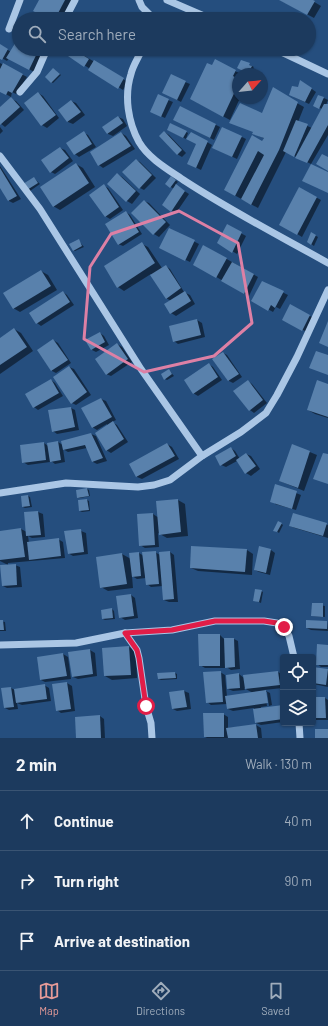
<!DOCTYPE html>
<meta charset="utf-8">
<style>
:root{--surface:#1c3a5e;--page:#294567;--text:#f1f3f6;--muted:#a0adbc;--line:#3a5473;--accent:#e69b98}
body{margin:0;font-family:Barlow,sans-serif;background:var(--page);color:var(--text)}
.controls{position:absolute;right:12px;bottom:12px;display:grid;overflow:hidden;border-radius:4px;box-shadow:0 1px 3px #0004}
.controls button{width:36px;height:36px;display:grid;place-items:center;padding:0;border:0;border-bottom:1px solid var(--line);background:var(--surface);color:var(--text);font:20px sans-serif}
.compass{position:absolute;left:232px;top:68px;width:36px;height:36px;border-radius:50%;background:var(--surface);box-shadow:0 1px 3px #0004;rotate:63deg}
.stop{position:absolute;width:12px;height:12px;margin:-9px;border:3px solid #e11d48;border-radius:50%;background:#fff}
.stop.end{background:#e11d48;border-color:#fff;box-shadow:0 1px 4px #0008}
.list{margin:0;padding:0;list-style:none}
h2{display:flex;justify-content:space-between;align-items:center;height:52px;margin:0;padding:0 16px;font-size:17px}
h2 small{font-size:13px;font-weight:400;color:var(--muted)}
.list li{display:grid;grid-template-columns:26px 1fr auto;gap:12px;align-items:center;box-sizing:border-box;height:60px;padding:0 16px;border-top:1px solid var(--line)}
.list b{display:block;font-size:15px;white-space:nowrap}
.list em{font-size:13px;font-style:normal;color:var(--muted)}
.icon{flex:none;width:22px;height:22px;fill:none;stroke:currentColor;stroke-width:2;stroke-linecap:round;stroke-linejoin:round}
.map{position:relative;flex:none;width:328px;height:738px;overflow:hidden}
.search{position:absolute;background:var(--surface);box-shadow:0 1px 3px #0004;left:12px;right:12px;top:12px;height:44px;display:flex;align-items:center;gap:10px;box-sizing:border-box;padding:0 14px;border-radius:22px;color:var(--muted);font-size:15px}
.sheet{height:232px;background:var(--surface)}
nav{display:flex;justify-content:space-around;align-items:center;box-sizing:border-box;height:56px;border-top:1px solid var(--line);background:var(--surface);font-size:11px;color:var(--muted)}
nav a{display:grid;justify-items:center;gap:2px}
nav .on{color:var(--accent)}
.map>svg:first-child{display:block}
</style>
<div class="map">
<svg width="328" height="738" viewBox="0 0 328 738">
<rect width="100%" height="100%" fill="#254e7e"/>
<g fill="#0007">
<path d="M40 0H74L64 19H49Z"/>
<path d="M280 0H311L321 6 314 18Z"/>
<path d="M19 39V49H48L36 73 9 58 7 61 0 57V45L11 52Z"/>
<path d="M78 52 128 82 123 90 70 56Z"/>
<path d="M241 61 254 67 253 68 256 70V71L261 74H242L244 71Z"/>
<path d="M0 63 27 77 16 94 12 92 11 97 0 91Z"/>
<path d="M213 67 235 71 241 74H238V98H240L230 120 198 103Z"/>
<path d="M55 70 61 75 53 83 51 82Z"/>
<path d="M185 82 190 84 181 102 168 95Z"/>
<path d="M305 84 316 92 309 104 294 97 298 88Z"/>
<path d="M38 93 43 96 59 118 47 128 42 125Z"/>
<path d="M286 97 304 107 298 122 312 128 322 109 314 105 324 98 328 100 326 105H328V135L311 164 286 152 258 208 225 190 262 142 264 138 254 134 262 114Z"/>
<path d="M11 99 16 101 24 110 5 127 0 123V109Z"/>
<path d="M168 100 173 102 165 118 156 114Z"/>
<path d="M71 101 76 103 85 115 73 124 68 122 59 111Z"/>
<path d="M180 107 220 127 214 140 179 122Z"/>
<path d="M118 117 123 119 127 126 113 136 108 134 103 127Z"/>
<path d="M171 124 188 133 186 139 168 130Z"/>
<path d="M0 127 3 131 0 134Z"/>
<path d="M164 132 169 135 186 153 182 157 177 154Z"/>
<path d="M84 133 88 135 96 147 79 157 75 154Z"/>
<path d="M121 133 126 136 135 149 103 168 99 165 91 152Z"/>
<path d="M192 133 212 145 201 170 193 166 198 144Z"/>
<path d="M242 137 246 139 237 159 218 150Z"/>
<path d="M60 148 65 150 73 161 55 174 51 172Z"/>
<path d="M136 160 140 162 156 178 144 190 140 188Z"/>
<path d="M76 164 83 168 95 187 60 210 53 206Z"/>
<path d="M0 166 21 199 13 203 9 201 0 186Z"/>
<path d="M117 174 122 177 140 194 132 204 127 201 109 184Z"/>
<path d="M34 178 40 184 30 191 28 190Z"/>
<path d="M173 178 178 182 175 185 189 194 176 213 163 205 174 189 166 184Z"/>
<path d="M104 186 108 188 123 210 110 219 105 216Z"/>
<path d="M299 188 321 200 302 237 281 224Z"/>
<path d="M144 201 149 203 170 225 159 237 154 234 133 213Z"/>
<path d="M126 212 130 215 142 234 123 246 118 244Z"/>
<path d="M228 226 246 236 237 254 218 243Z"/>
<path d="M170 229 199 244 190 262 165 250Z"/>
<path d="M311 233 318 237 314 246 308 242Z"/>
<path d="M78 240 84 247 75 251 73 250Z"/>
<path d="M142 244 148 247 162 268 166 266 170 269 184 292 190 295 195 304 176 316 171 313V301L166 298 151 274 124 291 118 287Z"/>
<path d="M204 246 258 277 249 296 194 264Z"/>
<path d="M41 271 48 275 57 290 20 312 13 308Z"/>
<path d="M262 282 288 295 280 309 276 307 273 312 252 300Z"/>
<path d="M63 292 67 295 74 305 41 326 37 323Z"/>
<path d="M310 316 314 318 307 332 287 322Z"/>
<path d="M197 320 202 323 205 337 178 344 174 341Z"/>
<path d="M14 329 21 333 33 351 0 374V339Z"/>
<path d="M100 333 104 336 109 345 96 352 92 350Z"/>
<path d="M53 340 58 343 71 363 56 373 52 371 38 351Z"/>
<path d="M117 344 122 347 132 362 111 376 106 374Z"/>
<path d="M223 353 227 355 242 377 233 383 229 381 213 359Z"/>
<path d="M209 364 213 367 222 380 198 396 193 393Z"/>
<path d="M69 367 74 369 91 395 76 405 72 403Z"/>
<path d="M169 370 174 376 167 380 165 379Z"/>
<path d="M51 380 55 383 63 396 38 410 34 407Z"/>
<path d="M248 381 252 384 267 403 254 413 250 410Z"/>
<path d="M328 385V418L315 414 308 410Z"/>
<path d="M101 399 106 401 116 420 112 422 117 425 128 442 111 453 106 450 107 424 97 430 92 427Z"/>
<path d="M71 408 75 410 79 430 57 434 53 431Z"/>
<path d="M91 434 96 436 107 461 97 464 93 462 87 448 68 452 63 449 65 462 55 464 50 460V462L28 465 23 462 44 443 48 446 58 442 63 445Z"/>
<path d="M167 444 172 447 179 459 142 479 137 477 130 465Z"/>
<path d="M293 445 317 455 304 491 280 481Z"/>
<path d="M231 448 235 451 240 459 246 454 251 456 260 469 251 476 246 473 237 461 226 467 221 465Z"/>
<path d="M276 485 301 495 296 510 275 504Z"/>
<path d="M87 489 89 490 90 496 80 498 78 497Z"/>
<path d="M28 496 30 497 32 507 25 508 23 507Z"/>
<path d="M87 500 89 501 90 511 82 512 80 511Z"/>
<path d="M178 500 185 504 188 536 167 538 158 533 159 547 145 548 140 545 153 514 159 518Z"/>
<path d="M38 512 43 514 45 537 32 538 28 536 29 543 58 539 63 542 65 558 8 563V565H15L20 567 22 587 7 588 3 586 8 565 0 561V532L21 529 27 532 25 513Z"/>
<path d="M294 514 328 525V538L295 528 290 526Z"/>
<path d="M279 522 283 525 279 533 275 530Z"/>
<path d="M81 531 86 533 88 554 73 556 68 553Z"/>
<path d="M260 548 271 550 275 553 270 575 259 572 255 570Z"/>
<path d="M247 550 253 554 252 575 198 571 191 568Z"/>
<path d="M155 552 160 555 170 552 174 555 178 602H169L164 600 163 586 151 587 147 584 146 578 137 579 132 576 133 588 108 591 101 587 122 554 131 559 139 553 144 556Z"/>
<path d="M261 591 263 592 261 603 254 600Z"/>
<path d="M131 595 135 598 138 618 125 620 120 617Z"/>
<path d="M313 604 325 606V617L312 616Z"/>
<path d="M112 609 114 611 115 619 105 620 103 619 102 611Z"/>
<path d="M0 621 5 622 6 631H0Z"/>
<path d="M327 622 328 631 311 630 307 628Z"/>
<path d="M220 635 224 639H234L238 641 240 669 231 670 225 666V668H205L200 665Z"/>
<path d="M328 646V667H321L317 664Z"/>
<path d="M129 647 136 651 137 678 112 680 105 676Z"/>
<path d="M90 650 95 653 97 676 78 679 73 677Z"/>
<path d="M63 654 68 657 71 679 45 682 41 680 38 658Z"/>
<path d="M313 668 328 670V687L313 684Z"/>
<path d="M220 672 225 675 227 697 253 693 244 688 245 690 233 691 228 689 239 674 244 678 278 672 283 675V688L264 690 270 693 272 705 269 706 267 692H265L267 706 261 707V709L283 706V722L261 725 256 723 254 708 233 711 228 709 227 704 211 705 207 702Z"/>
<path d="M175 673 177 674V679L161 680 159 679Z"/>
<path d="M67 683 72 686 75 711 61 713 57 710Z"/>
<path d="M44 685 49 688 51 701 22 705 17 703 18 709 9 710 5 708 2 689 11 688 15 690Z"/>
<path d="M184 691 189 693 191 709 177 711 173 709Z"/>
<path d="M313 698H325L328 700V720H316L313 718Z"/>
<path d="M223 714 228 717V728L256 725 261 728 262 738H207L205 737Z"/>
<path d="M100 716 104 719 105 738H77Z"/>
</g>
<g fill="#5981ac">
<path d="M39 0H65L55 19H48L33 11Z"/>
<path d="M279 0H313L315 1 307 15Z"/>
<path d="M33 13 44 19H29Z"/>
<path d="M19 37V49H39L29 70 6 58Z"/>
<path d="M0 44 8 49 2 60 0 59Z"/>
<path d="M73 49 89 59 84 67 68 56Z"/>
<path d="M215 59 236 70 233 76 238 79V85L223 117 190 99 207 63 212 65Z"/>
<path d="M94 60 124 78 118 89 88 70Z"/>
<path d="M241 60 250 63 249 65 252 66 248 74H241L243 71 237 68Z"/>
<path d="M3 63 23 74 12 93 8 91 6 95 0 92V69Z"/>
<path d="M53 68 60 74 51 83 45 77Z"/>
<path d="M255 69 260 72 259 74H252Z"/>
<path d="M171 74 186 81 177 100 162 93Z"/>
<path d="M300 80 312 88 305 102 289 95 292 86 298 87Z"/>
<path d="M273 87 298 102 279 150 251 205 241 199 264 155 258 151 235 196 224 190 252 135 262 141 264 138 252 134 253 132 229 123 240 103 262 113Z"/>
<path d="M38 92 56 115 41 126 24 103Z"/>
<path d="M158 94 169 99 161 117 150 112Z"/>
<path d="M318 95 324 97 319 109 313 106Z"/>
<path d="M11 97 20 107 0 125V107Z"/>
<path d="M71 100 81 112 67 122 58 110Z"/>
<path d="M324 104H328V125L307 163 295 158Z"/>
<path d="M180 106 216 124 210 138 173 120Z"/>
<path d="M118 116 123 123 107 134 102 127Z"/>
<path d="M296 120 308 124 294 157 283 151Z"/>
<path d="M170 123 187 131 183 138 167 130Z"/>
<path d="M222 127 242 136 232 157 212 148Z"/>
<path d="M84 131 92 144 74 155 66 143Z"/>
<path d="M164 131 182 150 177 155 159 136Z"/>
<path d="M121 132 131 146 98 166 90 152Z"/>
<path d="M191 132 208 141 196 168 187 164 196 144 186 139Z"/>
<path d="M60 147 69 158 50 173 41 160Z"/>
<path d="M322 154 328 157V171L316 164Z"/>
<path d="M136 159 152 175 139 189 122 172Z"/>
<path d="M76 163 89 183 53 207 40 187Z"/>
<path d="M311 164 328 172V193L302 181Z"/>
<path d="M0 168 17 196 8 201 0 188Z"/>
<path d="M117 173 136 191 126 202 107 184Z"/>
<path d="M171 176 176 180 170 188 165 184Z"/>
<path d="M34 177 38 183 27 190 23 184Z"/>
<path d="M104 184 119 207 105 217 89 195Z"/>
<path d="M176 184 185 191 171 212 162 205Z"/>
<path d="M299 187 317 197 297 235 279 225Z"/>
<path d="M144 200 166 222 153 235 131 213Z"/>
<path d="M126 211 139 232 118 245 105 224Z"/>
<path d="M227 224 242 232 232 253 217 243Z"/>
<path d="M169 228 195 240 185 261 159 248Z"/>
<path d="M311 232 316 235 311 245 307 242Z"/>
<path d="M79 239 82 246 73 251 69 244Z"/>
<path d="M142 242 155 263 117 288 104 266Z"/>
<path d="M203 245 227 258 216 278 193 265Z"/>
<path d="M232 262 254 274 244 294 221 281Z"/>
<path d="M166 265 181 288 166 299 150 275Z"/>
<path d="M41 270 51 286 13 309 3 293Z"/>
<path d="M262 281 284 291 275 308 271 305 268 311 251 301Z"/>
<path d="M63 291 70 302 36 324 29 313Z"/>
<path d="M185 291 191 301 170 314 164 304Z"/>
<path d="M290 304 310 315 302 331 282 320Z"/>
<path d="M197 319 201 335 173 342 169 326Z"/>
<path d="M328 321V347L319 343Z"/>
<path d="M14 328 27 347 0 365V338Z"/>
<path d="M100 332 105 342 91 350 85 340Z"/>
<path d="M53 339 68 360 51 371 37 350Z"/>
<path d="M117 343 128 359 106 375 95 359Z"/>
<path d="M316 351 328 355V375L309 368Z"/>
<path d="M223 352 239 374 228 381 212 359Z"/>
<path d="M209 363 218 377 193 394 184 380Z"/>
<path d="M69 366 87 392 71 404 53 377Z"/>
<path d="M169 369 172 374 164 380 161 374Z"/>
<path d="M51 379 59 393 33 408 25 394Z"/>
<path d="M248 380 263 400 249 411 233 391Z"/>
<path d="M317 380 328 384V417L307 410Z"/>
<path d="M101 398 112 417 92 428 81 408Z"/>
<path d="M71 407 75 427 52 432 48 410Z"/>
<path d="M113 421 124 439 106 451 95 433Z"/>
<path d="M91 433 103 458 92 462 85 445 63 450 61 441Z"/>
<path d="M58 441 61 460 50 462 47 443Z"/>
<path d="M44 442 46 460 22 463 20 445Z"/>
<path d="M167 443 175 456 136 477 129 464Z"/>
<path d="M292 444 310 451 298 488 279 481Z"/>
<path d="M231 447 236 456 220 466 215 456Z"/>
<path d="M246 453 256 466 245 474 236 460Z"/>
<path d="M323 453 328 454V484L313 479Z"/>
<path d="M275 484 297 491 292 509 270 502Z"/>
<path d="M87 488 89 496 77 498 76 490Z"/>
<path d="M28 495 30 506 22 507 21 496Z"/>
<path d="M87 499 89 510 79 511 78 500Z"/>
<path d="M178 499 181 532 159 535 156 501Z"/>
<path d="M38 511 41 535 26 536 24 512Z"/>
<path d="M153 513 155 545 139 546 137 514Z"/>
<path d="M293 513 327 523 323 536 289 526Z"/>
<path d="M278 521 282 523 277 532 273 531Z"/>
<path d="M21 528 25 557 0 560V531Z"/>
<path d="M81 529 84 552 68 554 64 531Z"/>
<path d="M59 538 61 556 29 560 27 542Z"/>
<path d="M191 546 247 549 245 572 190 568Z"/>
<path d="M259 546 271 549 266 573 254 570Z"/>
<path d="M156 551 159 584 146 585 142 552Z"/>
<path d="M170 551 174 599 163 600 159 552Z"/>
<path d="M139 552 141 576 132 577 129 553Z"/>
<path d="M122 553 127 584 100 588 96 557Z"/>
<path d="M16 564 17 585 2 586 0 565Z"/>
<path d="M255 589 262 590 259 602 253 601Z"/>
<path d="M131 594 134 616 119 618 116 596Z"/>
<path d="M312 603H323V617L311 616Z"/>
<path d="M112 608 113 618 102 619 101 610Z"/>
<path d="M0 620H3L4 630H0Z"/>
<path d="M306 620 327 621V629L306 628Z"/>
<path d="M198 634H220V666H199Z"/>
<path d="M224 638H234L235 667 225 668Z"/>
<path d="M317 644 328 645V665H316Z"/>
<path d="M129 646 131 675 104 676 102 648Z"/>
<path d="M90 649 93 674 72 677 68 652Z"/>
<path d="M63 653 67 676 40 680 37 657Z"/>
<path d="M313 667 328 669 326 685 313 683Z"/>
<path d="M221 671 223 702 206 703 203 672Z"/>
<path d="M278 671 280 685 245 689 243 675Z"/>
<path d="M175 672 176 678 158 679 157 673Z"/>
<path d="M239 673 240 688 227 689 226 675Z"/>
<path d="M67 682 71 709 56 711 52 684Z"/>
<path d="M45 684 47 699 16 703 14 689Z"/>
<path d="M11 687 14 707 4 708 1 688Z"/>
<path d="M184 690 187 707 172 709 169 692Z"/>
<path d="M266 690 268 703 227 709 225 696Z"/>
<path d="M313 697H325L326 718H313Z"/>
<path d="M283 705V719L255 723 253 709Z"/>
<path d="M203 713H224V737H204Z"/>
<path d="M100 715 101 738H76L75 717Z"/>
<path d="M256 724 258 738H228L226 728Z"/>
<rect x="315" y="729" width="13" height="9"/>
</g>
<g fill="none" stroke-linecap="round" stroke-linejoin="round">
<g stroke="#aac6e5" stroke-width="7">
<path d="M139 0 142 7 154 19"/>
<path d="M167 0 211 19"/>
<path d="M65 19 75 0"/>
<path d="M9 29 20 0"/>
<path d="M142 49C139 57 133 65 131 74 124 96 128 122 139 142 149 159 169 170 185 181 231 211 280 236 328 263"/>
<path d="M275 49 328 74"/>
<path d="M20 92 37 72 47 49"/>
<path d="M0 156 40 209 141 369 202 456"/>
<path d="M0 493 66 483 138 487 154 485 170 480 202 456 241 432 266 413 277 395 297 357 328 290"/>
<path d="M125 633 137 650 139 658 146 706 151 723 152 738"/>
<path d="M0 645 76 643 125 633 172 630 215 621H264L277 623 284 627 289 636 294 657"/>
<path d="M299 723 300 738"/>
</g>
</g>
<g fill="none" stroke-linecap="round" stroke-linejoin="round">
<path stroke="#e11d48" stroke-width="5" d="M146 706 139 658 137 650 125 633 172 630 215 621H264L277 623 284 627"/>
</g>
<path fill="none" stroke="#dd80a5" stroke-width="3" stroke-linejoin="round" d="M179 211 238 243 252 323 214 356 144 372 84 339 90 267 111 234Z"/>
</svg>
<div class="controls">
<button><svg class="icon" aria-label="locate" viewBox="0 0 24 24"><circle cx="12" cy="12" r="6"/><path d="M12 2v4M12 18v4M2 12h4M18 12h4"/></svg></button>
<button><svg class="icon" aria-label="layers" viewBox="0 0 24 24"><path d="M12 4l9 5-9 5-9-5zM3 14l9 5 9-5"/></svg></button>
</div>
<svg class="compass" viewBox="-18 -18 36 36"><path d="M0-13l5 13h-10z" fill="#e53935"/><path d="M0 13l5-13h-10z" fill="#a0adbc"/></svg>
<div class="stop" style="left:146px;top:706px"></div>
<div class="stop end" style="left:284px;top:627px"></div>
<div class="search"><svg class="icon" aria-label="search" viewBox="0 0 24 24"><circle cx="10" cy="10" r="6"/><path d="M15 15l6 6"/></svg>Search here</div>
</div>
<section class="sheet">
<h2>2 min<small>Walk · 130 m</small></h2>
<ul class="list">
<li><svg class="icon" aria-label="ahead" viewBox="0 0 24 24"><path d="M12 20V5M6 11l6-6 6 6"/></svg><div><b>Continue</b></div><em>40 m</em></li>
<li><svg class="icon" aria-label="right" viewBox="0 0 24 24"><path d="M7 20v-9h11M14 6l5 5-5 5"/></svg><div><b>Turn right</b></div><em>90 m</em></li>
<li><svg class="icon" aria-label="arrive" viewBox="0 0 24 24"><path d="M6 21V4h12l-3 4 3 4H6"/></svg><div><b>Arrive at destination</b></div></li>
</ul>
</section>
<nav>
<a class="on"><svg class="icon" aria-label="map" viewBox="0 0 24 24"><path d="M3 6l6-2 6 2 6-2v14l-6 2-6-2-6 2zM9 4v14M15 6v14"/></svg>Map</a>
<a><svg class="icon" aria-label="directions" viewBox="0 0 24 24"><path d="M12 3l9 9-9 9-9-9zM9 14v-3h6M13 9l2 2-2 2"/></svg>Directions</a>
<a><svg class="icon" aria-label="saved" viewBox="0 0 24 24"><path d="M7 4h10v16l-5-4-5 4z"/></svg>Saved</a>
</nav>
